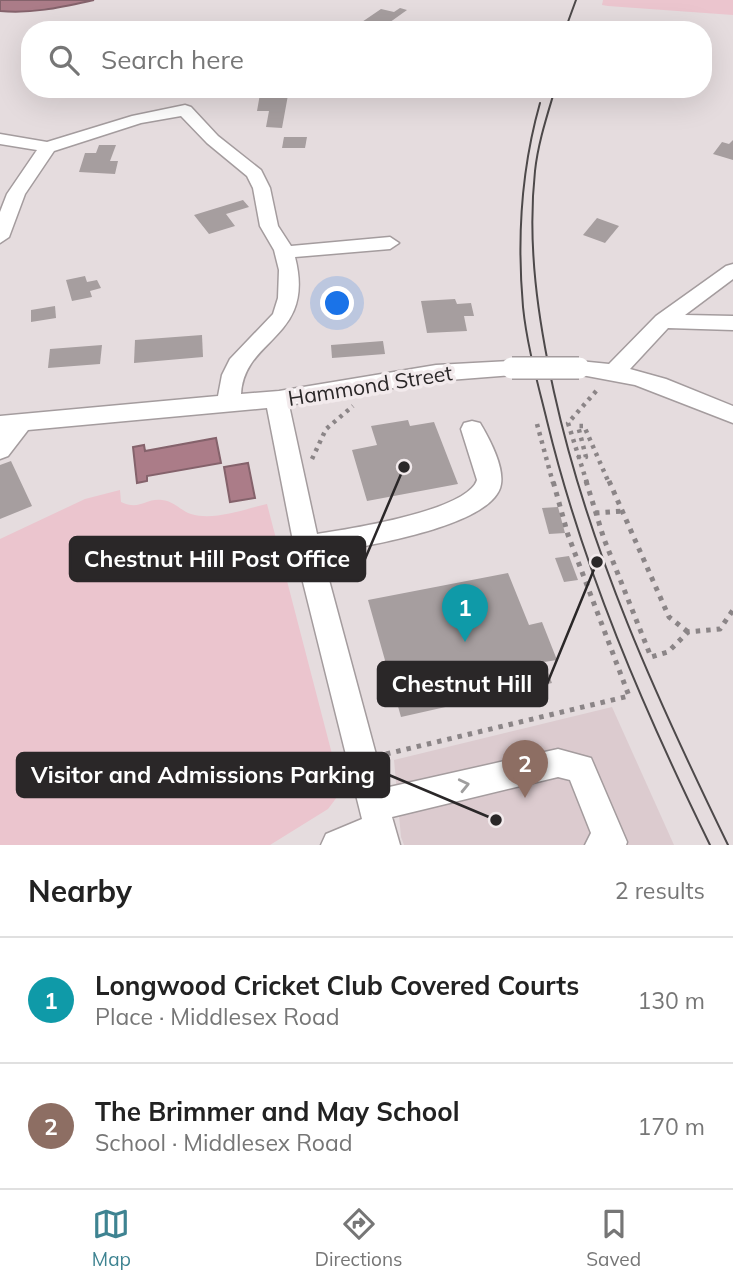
<!DOCTYPE html>
<meta charset="utf-8">
<style>
:root{--surface:#fff;--page:#f2f2f2;--text:#222;--muted:#767676;--line:#e0e0e0;--accent:#3e8391}
body{margin:0;font-family:Mulish,sans-serif;background:var(--page);color:var(--text)}
.you{position:absolute;left:338px;top:304px;width:24px;height:24px;margin:-18px;border:5px solid #fff;border-radius:50%;background:#1a73e8;box-shadow:0 0 0 10px #1a73e833}
.badge{display:grid;place-items:center;width:46px;height:46px;border-radius:50%;background:var(--accent);color:#fff;font-size:23px;font-weight:700}
.pin{position:absolute;translate:-50% -58px;filter:drop-shadow(0 2px 4px #0008)}
.pin::after{content:'';position:absolute;top:37px;width:24px;height:21px;background:inherit;clip-path:polygon(0 0,100% 0,50% 100%)}
.list{margin:0;padding:0;list-style:none}
h2{display:flex;justify-content:space-between;align-items:center;height:91px;margin:0;padding:0 28px;font-size:30px}
h2 small{font-size:23px;font-weight:400;color:var(--muted)}
.list li{display:grid;grid-template-columns:46px 1fr auto;gap:21px;align-items:center;box-sizing:border-box;height:126px;padding:0 28px;border-top:2px solid var(--line)}
.list b{display:block;font-size:26px;white-space:nowrap}
.list p{margin:0;font-size:23px;white-space:nowrap;color:var(--muted)}
.list em{font-size:23px;font-style:normal;color:var(--muted)}
.icon{flex:none;width:38px;height:38px;fill:none;stroke:currentColor;stroke-width:2;stroke-linecap:round;stroke-linejoin:round}
.map{position:relative;flex:none;width:733px;height:845px;overflow:hidden}
.search{position:absolute;background:var(--surface);box-shadow:0 7px 28px #0002;left:21px;right:21px;top:21px;height:77px;display:flex;align-items:center;gap:18px;box-sizing:border-box;padding:0 24px;border-radius:28px;color:var(--muted);font-size:26px}
.sheet{height:343px;background:var(--surface)}
nav{display:flex;justify-content:space-around;align-items:center;box-sizing:border-box;height:98px;border-top:2px solid var(--line);background:var(--surface);font-size:19px;color:var(--muted)}
nav a{display:grid;justify-items:center;gap:4px}
nav .on{color:var(--accent)}
.map>svg:first-child{display:block}
</style>
<div class="map">
<svg width="733" height="845" viewBox="0 0 733 845">
<rect width="100%" height="100%" fill="#e5dcde"/>
<path fill="#dccbcf" d="M612 707 674 845H404L401 837 394 760Z"/>
<g fill="#ebc5ce">
<path d="M603 0H733V15L608 6 602 5Z"/>
<path d="M120 490 121 502C140 511 145 498 162 500 174 501 181 511 191 514 214 521 245 509 267 504L339 781 337 797 328 809 270 845H0V539L85 499Z"/>
</g>
<g fill="#ab7c88" stroke="#84626b" stroke-width="2">
<path d="M0 0H94C62 7 33 14 0 11Z"/>
<path d="M216 438 221 463 147 476V481L137 483 133 447 144 445 145 451Z"/>
<path d="M248 463 255 498 230 502 224 467Z"/>
</g>
<g fill="#a69e9f">
<path d="M400 8 407 10 379 30 359 24 381 9 394 12Z"/>
<path d="M260 94 288 95 282 128 266 127 269 111H257Z"/>
<path d="M284 137H307L305 148H282Z"/>
<path d="M733 140V160L713 154 722 142 729 144Z"/>
<path d="M99 145H116L110 161H118L115 174 79 172 85 153H96Z"/>
<path d="M243 200 249 207 226 214 235 226 209 234 194 215Z"/>
<path d="M597 218 619 226 605 243 583 235Z"/>
<path d="M85 276 87 282 97 280 101 288 90 291 92 297 72 301 66 280Z"/>
<path d="M455 299 457 304 471 303 474 316H464L467 331 427 333 421 301Z"/>
<path d="M55 306 56 318 31 322V310Z"/>
<path d="M202 335 203 357 134 363 135 340Z"/>
<path d="M383 341 385 354 332 358 331 345Z"/>
<path d="M102 345 100 364 48 368 50 349Z"/>
<path d="M408 420 410 426 434 422 458 484 367 501 352 450 377 445 371 426Z"/>
<path d="M11 461 32 506 0 519V465Z"/>
<path d="M558 507 565 533 549 534 542 508Z"/>
<path d="M569 556 578 580 564 582 555 558Z"/>
<path d="M508 573 529 625 542 622 557 660 544 662 552 683 401 717 368 600Z"/>
</g>
<g fill="none" stroke-linecap="round" stroke-linejoin="round">
<defs>
<g id="minor">
<path d="M185 105 191 107 218 136 261 170 270 188 278 226 291 246 390 237 399 243 390 249 295 257C316 339 244 337 241 394L279 391 436 365 512 361 520 363 523 368 520 373 512 375 436 381 289 405 317 534C349 529 467 511 477 480L461 429 464 423 472 421 480 423C489 438 504 466 501 484 495 527 358 547 322 554L385 788 558 749 591 758 627 842 626 845H585L591 833 570 780 558 777 392 817 400 845H321L326 834 362 819 294 546 267 408 28 430 8 456 0 459V416L218 396 222 375 230 359 273 314 278 298 279 270 274 250 260 226 253 188 247 176 207 143 181 116 141 123 54 151 25 194 9 237 0 243V212L7 194 37 150 0 144V134L47 142 132 116Z"/>
<path d="M733 264V279L685 315 733 316V330L668 328 630 369 666 379 733 406V423L635 385 571 373 568 368 571 363 579 361 609 364 656 316 726 266Z"/>
</g>
</defs>
<use href="#minor" stroke="#a49c9e" stroke-width="3"/>
<g stroke="#8b8587" stroke-width="4.5" stroke-dasharray="3.5 5" stroke-linecap="butt">
<path d="M537 424 553 483"/>
<path d="M577 457H586L578 426H584L609 483"/>
<path d="M312 459 326 429 353 406"/>
<path d="M587 483 568 423 598 389"/>
</g>
<g stroke="#8b8587" stroke-width="5" stroke-dasharray="4.5 6" stroke-linecap="butt">
<path d="M586 481 604 539 651 657 668 652 688 632 720 629 733 610"/>
<path d="M609 481 669 617 688 632"/>
<path d="M595 513 623 511"/>
<path d="M386 754 629 696 568 535 553 481"/>
</g>
<use href="#minor" fill="#fff" fill-rule="evenodd"/>
<g stroke="#4d494a" stroke-width="2">
<path d="M565 30 576 0"/>
<path d="M555 89C547 116 538 143 535 171 527 245 538 319 554 392 589 551 657 699 728 845"/>
<path d="M540 103C521 170 517 239 523 307 527 346 538 384 547 421 583 569 643 708 710 845"/>
</g>
<defs>
<path id="minor-bridge" d="M512 368H579"/>
</defs>
<use href="#minor-bridge" stroke="#a49c9e" stroke-width="24" stroke-linecap="butt"/>
<use href="#minor-bridge" stroke="#fff" stroke-width="21"/>
</g>
<defs><path id="oneway-chevron" d="M-2-3.5L2.5 0L-2 3.5" fill="none" stroke-width="1.6" stroke-linecap="round" stroke-linejoin="round" transform="scale(1.75)"/></defs>
<use stroke="#9f9e9e" href="#oneway-chevron" transform="translate(464 785) rotate(-13)"/>
<g text-anchor="middle" dominant-baseline="central" stroke-width="7" stroke-linejoin="round" paint-order="stroke">
<g font-size="21" fill="#2a2728" stroke="#f2eaec">
<text transform="translate(370 385) rotate(-9)">Hammond Street</text>
</g>
</g>
<path fill="none" stroke="#2a2728" stroke-width="2.5" d="M404 467L365 559M597 562L547 684M496 820L389 775"/>
<g fill="#2a2728" stroke="#f2eaec" stroke-width="2.5">
<circle cx="404" cy="467" r="7"/>
<circle cx="597" cy="562" r="7"/>
<circle cx="496" cy="820" r="7"/>
</g>
<g fill="#2a2728" stroke="#2a2728" stroke-width="2.5">
<rect x="70" y="537" width="295" height="44" rx="7"/>
<rect x="378" y="662" width="169" height="44" rx="7"/>
<rect x="17" y="753" width="372" height="44" rx="7"/>
</g>
<g font-size="23" text-anchor="middle" font-weight="bold" fill="#fff">
<text x="217" y="567">Chestnut Hill Post Office</text>
<text x="462" y="692">Chestnut Hill</text>
<text x="203" y="783">Visitor and Admissions Parking</text>
</g>
</svg>
<div class="you"></div>
<div class="pin badge" style="left:465px;top:642px;background:#0f9aa8">1</div>
<div class="pin badge" style="left:525px;top:798px;background:#8d6e63">2</div>
<div class="search"><svg class="icon" aria-label="search" viewBox="0 0 24 24"><circle cx="10" cy="10" r="6"/><path d="M15 15l6 6"/></svg>Search here</div>
</div>
<section class="sheet">
<h2>Nearby<small>2 results</small></h2>
<ul class="list">
<li><span class="badge" style="background:#0f9aa8">1</span><div><b>Longwood Cricket Club Covered Courts</b><p>Place · Middlesex Road</p></div><em>130 m</em></li>
<li><span class="badge" style="background:#8d6e63">2</span><div><b>The Brimmer and May School</b><p>School · Middlesex Road</p></div><em>170 m</em></li>
</ul>
</section>
<nav>
<a class="on"><svg class="icon" aria-label="map" viewBox="0 0 24 24"><path d="M3 6l6-2 6 2 6-2v14l-6 2-6-2-6 2zM9 4v14M15 6v14"/></svg>Map</a>
<a><svg class="icon" aria-label="directions" viewBox="0 0 24 24"><path d="M12 3l9 9-9 9-9-9zM9 14v-3h6M13 9l2 2-2 2"/></svg>Directions</a>
<a><svg class="icon" aria-label="saved" viewBox="0 0 24 24"><path d="M7 4h10v16l-5-4-5 4z"/></svg>Saved</a>
</nav>
